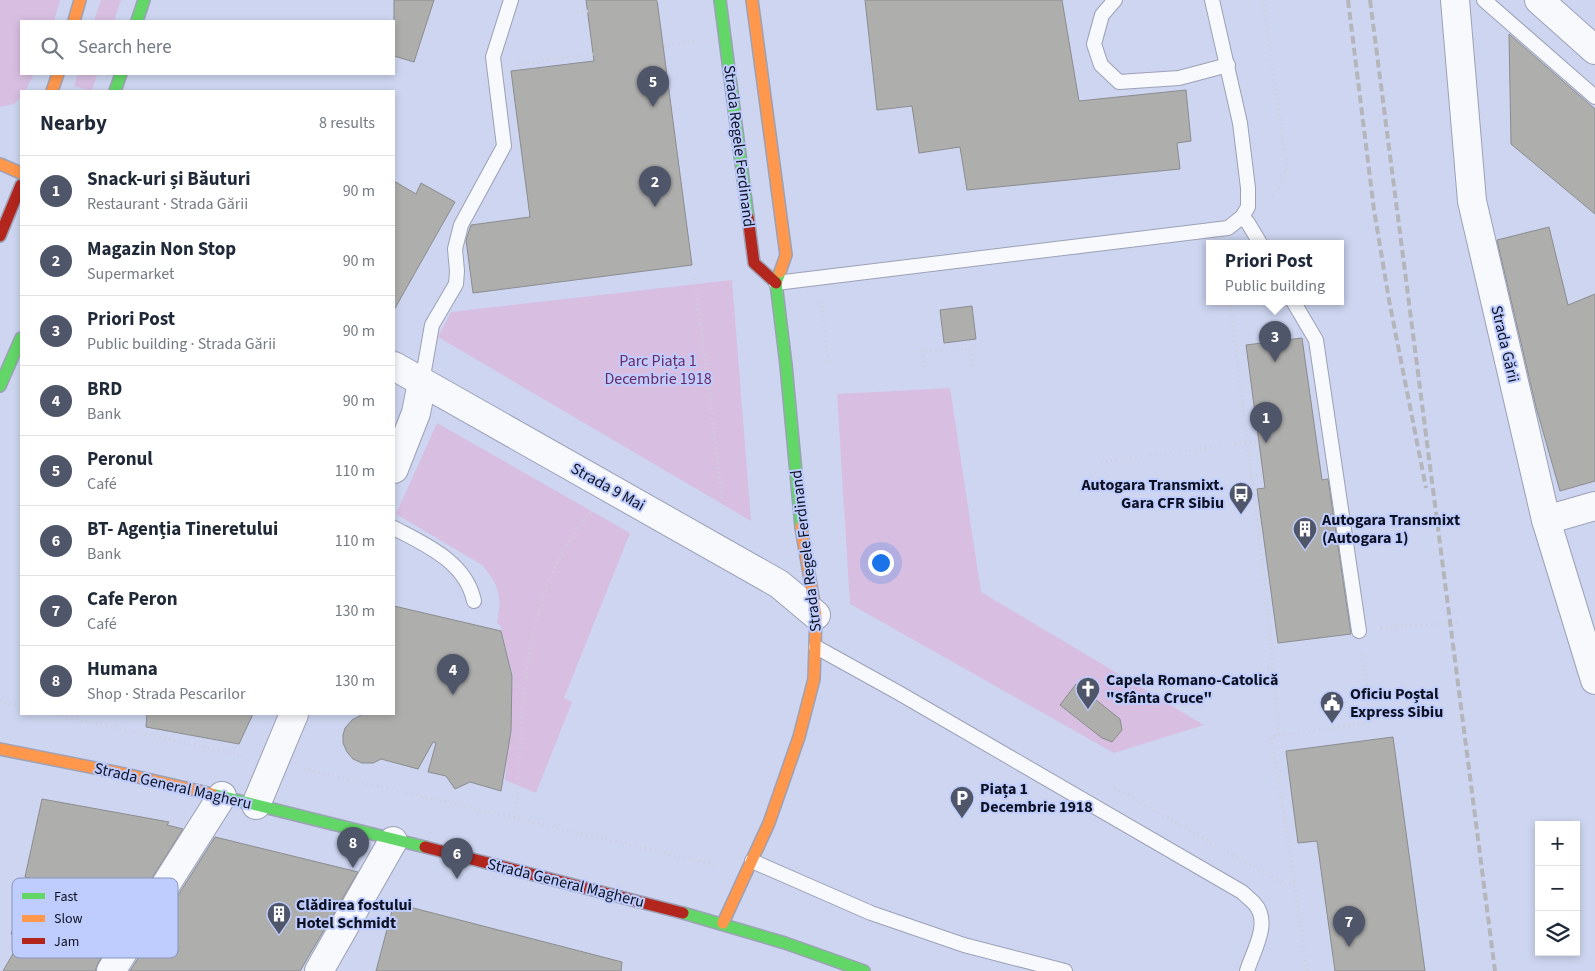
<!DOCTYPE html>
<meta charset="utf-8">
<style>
:root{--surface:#fff;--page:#f6f6f7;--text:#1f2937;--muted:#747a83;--line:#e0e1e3;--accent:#50566a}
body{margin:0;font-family:"Source Sans 3",sans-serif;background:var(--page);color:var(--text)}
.controls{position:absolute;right:15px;bottom:15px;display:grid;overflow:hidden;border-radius:0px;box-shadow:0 2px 8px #0003}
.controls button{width:45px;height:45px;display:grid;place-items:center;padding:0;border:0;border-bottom:1px solid var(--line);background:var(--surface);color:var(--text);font:25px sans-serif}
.you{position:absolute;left:880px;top:562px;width:18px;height:18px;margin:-12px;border:4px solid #fff;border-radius:50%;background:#1a73e8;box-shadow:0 0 0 8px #1a73e833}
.badge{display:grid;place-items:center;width:32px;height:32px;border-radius:50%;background:var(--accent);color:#fff;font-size:16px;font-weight:700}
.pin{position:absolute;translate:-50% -41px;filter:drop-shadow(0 1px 2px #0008)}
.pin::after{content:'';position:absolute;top:26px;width:18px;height:15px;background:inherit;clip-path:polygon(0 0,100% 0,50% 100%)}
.popup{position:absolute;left:1206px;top:240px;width:138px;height:65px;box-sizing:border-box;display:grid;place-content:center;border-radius:0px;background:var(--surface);filter:drop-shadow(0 1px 4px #0005);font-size:16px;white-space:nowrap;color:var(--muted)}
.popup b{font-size:19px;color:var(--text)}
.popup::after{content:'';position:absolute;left:50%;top:100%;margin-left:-10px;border:10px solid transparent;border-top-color:var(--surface)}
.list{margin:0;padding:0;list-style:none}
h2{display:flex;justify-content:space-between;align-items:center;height:65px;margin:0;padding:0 20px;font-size:21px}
h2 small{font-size:16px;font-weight:400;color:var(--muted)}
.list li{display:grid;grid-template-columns:32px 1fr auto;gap:15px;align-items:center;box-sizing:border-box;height:70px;padding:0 20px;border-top:1px solid var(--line)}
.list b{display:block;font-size:19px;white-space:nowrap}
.list p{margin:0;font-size:16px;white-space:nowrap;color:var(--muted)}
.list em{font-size:16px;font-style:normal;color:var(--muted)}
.icon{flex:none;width:28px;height:28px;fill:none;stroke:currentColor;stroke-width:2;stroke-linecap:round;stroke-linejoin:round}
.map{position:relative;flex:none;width:1595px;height:971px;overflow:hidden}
.search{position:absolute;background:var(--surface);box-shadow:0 2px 8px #0003;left:20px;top:20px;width:375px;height:55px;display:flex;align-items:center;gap:12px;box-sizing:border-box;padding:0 18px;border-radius:0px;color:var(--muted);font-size:19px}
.panel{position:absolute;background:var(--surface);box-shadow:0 2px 8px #0003;left:20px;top:90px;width:375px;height:625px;border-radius:0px}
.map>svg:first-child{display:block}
</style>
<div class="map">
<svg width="1595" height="971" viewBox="0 0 1595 971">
<rect width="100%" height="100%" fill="#cdd5f0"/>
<g fill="#d8bfe2">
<path d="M0 0H60L54 21H21V74H34L25 91H21V97L14 104 0 107Z"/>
<path d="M101 0H121L114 21H94Z"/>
<path d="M78 74H97L92 91 74 86Z"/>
<path d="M732 280 751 521 438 337 451 312Z"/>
<path d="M950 388 981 592 1204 725 1114 753 850 604 837 394Z"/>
<path d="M437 423 630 533 564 698 572 702 536 793 505 780 513 676 500 625 497 623C502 597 500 586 482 565L396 514Z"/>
</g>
<g fill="#aeaead" stroke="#8b8c8f">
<path d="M394 0H434L414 62 394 56Z"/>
<path d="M586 0H657L692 265 473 293 466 240 471 225 530 217 511 71 594 61Z"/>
<path d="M865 0H1062L1079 101 1186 90 1191 141 1177 143 1180 169 967 190 960 147 919 153 912 106 877 110Z"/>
<path d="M1509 34 1595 109V214L1511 144Z"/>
<path d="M394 181 416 194 421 183 455 202 394 310Z"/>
<path d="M1549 227 1568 305 1595 294V481L1560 491 1536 407 1497 240Z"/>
<path d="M972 306 976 339 944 343 940 310Z"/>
<path d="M1302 338 1322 480 1328 479 1351 634 1278 643 1257 489 1265 488 1246 345Z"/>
<path d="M394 606 501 631 512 676 511 731 501 791 470 782 455 789 446 776 428 772 436 743 433 742 418 769 381 759 373 763H362L353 759 347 752 343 743V735L345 728 352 720 363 714H394Z"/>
<path d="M1076 684 1120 719 1122 730 1112 742 1102 738 1060 705Z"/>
<path d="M147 714H253L239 744 146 727Z"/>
<path d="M1393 737 1425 971H1335L1317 841 1298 843 1286 751Z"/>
<path d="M42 799 169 822 167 825 183 829 98 963 95 971H3L22 938 11 934 33 879 25 877Z"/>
<path d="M215 837 358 872 300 971H130Z"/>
<path d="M394 903 622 962 621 971H376Z"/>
</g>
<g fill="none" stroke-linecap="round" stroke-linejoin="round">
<defs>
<g id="lane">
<path d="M1115 0 1102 15 1094 44 1101 65 1119 82 1179 78 1228 65"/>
<path d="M1484 0 1595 97"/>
<path d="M1242 217 1248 223 1260 243"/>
<path d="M776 283 1228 228 1242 217 1248 207V188L1240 123 1212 0"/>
<path d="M1293 301 1316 340 1359 631"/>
<path d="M422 382 432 325 456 284 457 271 455 249 461 225 504 146 493 57 511 0"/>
<path d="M394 528C426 545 466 562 474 601"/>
<path d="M816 647 899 693 1242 892C1246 896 1250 899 1254 903 1272 922 1253 951 1247 971"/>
<path d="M752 861 871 913 964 945 1065 971"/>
</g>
<g id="street">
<path d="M1455 0 1472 201 1546 520 1595 680"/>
<path d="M1539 0 1595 50"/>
<path d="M394 366 779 584 816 615"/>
<path d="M394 469 416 413 422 382"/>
<path d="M1546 520 1595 506"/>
<path d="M256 805 294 714"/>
<path d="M111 971 222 796"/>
<path d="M319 971 393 841"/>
</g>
<g id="fast">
<path d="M720 0 748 217"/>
<path d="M137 21 144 0"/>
<path d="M115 91 121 74"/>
<path d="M780 272 776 283 786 365 801 527"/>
<path d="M0 386 21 338"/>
<path d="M212 794 425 847"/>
<path d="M683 913 785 943 864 971"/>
</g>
<g id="slow">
<path d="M752 0 786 255 780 272"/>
<path d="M74 21 80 0"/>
<path d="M52 91 58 74"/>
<path d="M0 164 21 173"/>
<path d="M0 749 125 774 212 794"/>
<path d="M723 923 769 823 799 737 814 679 816 615 801 527"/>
</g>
<g id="jam">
<path d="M748 217 754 263 776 283"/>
<path d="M0 236 21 185"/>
<path d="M425 847 683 913"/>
</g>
</defs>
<use href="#lane" stroke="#9ca1b6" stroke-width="16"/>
<use href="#street" stroke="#9ca1b6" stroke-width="30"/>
<use href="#fast" stroke="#9ca1b6" stroke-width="14"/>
<use href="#slow" stroke="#9ca1b6" stroke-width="14"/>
<use href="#jam" stroke="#9ca1b6" stroke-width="14"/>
<g stroke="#ced0d8" stroke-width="3" stroke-dasharray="1 4" stroke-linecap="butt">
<path d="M657 0H660"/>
<path d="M1263 0 1287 168C1284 180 1280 187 1272 196"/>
<path d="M577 12 588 11"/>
<path d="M664 46 695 41"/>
<path d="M518 64 594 54"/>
<path d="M695 279 722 498"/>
<path d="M821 301 828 362"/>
<path d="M1230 301 1268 612 1279 736"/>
<path d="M924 367 922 351 970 349 973 366"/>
<path d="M1101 462 1259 441"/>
<path d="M1251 476 1264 475"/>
<path d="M1381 628 1460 622"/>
<path d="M1258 670 1273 668"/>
<path d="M0 701 21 706"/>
<path d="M52 714 245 756"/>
<path d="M304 769 717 865"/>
<path d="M1115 788 1284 884 1295 883"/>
<path d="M514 818 517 802C523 703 522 591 591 512"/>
<path d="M1307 971 1289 845 1271 737 1371 722 1362 652"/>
</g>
<use href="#lane" stroke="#f8f9fd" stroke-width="14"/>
<use href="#street" stroke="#f8f9fd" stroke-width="28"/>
<use href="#fast" stroke="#63d668" stroke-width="11"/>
<use href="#slow" stroke="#ff974d" stroke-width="11"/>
<use href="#jam" stroke="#b3261e" stroke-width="11"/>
<g stroke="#b4b6bc" stroke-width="4" stroke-dasharray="8 4" stroke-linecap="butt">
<path d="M1348 0 1374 210 1389 300 1426 488"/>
<path d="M1370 0 1495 971"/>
</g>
</g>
<defs>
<symbol id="bus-pin" viewBox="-11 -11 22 30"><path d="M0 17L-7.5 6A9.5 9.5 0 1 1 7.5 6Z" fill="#50566a" stroke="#bfcdfe"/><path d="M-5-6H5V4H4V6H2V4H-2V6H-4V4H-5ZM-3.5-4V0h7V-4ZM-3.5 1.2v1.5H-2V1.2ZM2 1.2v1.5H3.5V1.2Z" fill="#fff"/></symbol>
<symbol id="building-pin" viewBox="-11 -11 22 30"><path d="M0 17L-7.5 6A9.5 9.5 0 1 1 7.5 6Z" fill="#50566a" stroke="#bfcdfe"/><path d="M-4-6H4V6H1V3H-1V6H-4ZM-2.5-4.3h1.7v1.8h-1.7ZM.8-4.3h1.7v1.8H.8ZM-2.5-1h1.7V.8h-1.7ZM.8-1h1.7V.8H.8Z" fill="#fff"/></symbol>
<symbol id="church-pin" viewBox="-11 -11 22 30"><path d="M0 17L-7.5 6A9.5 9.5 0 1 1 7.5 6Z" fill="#50566a" stroke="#bfcdfe"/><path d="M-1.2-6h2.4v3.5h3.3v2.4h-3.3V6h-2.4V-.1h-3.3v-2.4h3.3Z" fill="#fff"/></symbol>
<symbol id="civic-pin" viewBox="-11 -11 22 30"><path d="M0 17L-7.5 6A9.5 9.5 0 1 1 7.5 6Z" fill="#50566a" stroke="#bfcdfe"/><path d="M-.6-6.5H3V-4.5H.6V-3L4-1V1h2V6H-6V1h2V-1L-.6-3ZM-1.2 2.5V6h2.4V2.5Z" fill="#fff"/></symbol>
<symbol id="parking-pin" viewBox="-11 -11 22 30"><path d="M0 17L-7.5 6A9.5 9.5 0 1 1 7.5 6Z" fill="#50566a" stroke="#bfcdfe"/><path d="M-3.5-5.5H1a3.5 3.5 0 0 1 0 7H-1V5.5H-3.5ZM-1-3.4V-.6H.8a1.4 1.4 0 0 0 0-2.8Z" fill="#fff"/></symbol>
</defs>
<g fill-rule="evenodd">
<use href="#bus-pin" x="1227" y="480" width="28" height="38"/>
<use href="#building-pin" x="1291" y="515" width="28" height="38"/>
<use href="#church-pin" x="1074" y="675" width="28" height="38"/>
<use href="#civic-pin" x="1318" y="689" width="28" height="38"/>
<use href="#parking-pin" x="948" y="784" width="28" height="38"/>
<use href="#building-pin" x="265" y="900" width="28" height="38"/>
</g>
<g text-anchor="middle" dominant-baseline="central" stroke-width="4" stroke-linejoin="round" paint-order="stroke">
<g font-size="16" fill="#0d1122" stroke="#bfcdfe">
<text transform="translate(739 146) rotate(83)">Strada Regele Ferdinand</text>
<text transform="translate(1505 344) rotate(77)">Strada Gării</text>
<text transform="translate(608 487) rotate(29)">Strada 9 Mai</text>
<text transform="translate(806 551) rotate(-97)">Strada Regele Ferdinand</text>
<text transform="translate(173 786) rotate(13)">Strada General Magheru</text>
<text transform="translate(566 883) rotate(14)">Strada General Magheru</text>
</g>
<g font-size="16" fill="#6b2963" stroke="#bfcdfe">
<text x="658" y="361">Parc Piața 1<tspan x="658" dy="18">Decembrie 1918</tspan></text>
</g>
<g font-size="16" font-weight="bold" fill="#0d1122" stroke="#bfcdfe" text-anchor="start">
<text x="1224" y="485" text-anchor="end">Autogara Transmixt.<tspan x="1224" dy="18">Gara CFR Sibiu</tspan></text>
<text x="1322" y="520">Autogara Transmixt<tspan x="1322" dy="18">(Autogara 1)</tspan></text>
<text x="1106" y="680">Capela Romano-Catolică<tspan x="1106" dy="18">"Sfânta Cruce"</tspan></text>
<text x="1350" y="694">Oficiu Poștal<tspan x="1350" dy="18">Express Sibiu</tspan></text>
<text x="980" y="789">Piața 1<tspan x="980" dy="18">Decembrie 1918</tspan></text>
<text x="296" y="905">Clădirea fostului<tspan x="296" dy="18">Hotel Schmidt</tspan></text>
</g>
</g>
<rect x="12" y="878" width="166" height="80" rx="8" fill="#bfcdfe" stroke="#8a95bc" stroke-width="1"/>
<rect x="22" y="893" width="23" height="6" fill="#63d668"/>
<rect x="22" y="915" width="23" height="7" fill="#ff974d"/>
<rect x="22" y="938" width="23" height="6" fill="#b3261e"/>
<g font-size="14" fill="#0d1122">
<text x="54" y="901">Fast</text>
<text x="54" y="923">Slow</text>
<text x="54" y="946">Jam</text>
</g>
</svg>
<div class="controls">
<button>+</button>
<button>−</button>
<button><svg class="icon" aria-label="layers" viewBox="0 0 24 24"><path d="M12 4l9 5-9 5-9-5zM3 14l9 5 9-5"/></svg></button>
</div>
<div class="you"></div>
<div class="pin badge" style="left:1266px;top:443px">1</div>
<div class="pin badge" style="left:655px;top:207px">2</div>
<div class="pin badge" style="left:1275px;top:362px">3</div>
<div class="popup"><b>Priori Post</b>Public building</div>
<div class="pin badge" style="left:453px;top:695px">4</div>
<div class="pin badge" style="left:653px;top:107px">5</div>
<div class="pin badge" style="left:457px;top:879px">6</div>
<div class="pin badge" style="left:1349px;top:947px">7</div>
<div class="pin badge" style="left:353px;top:868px">8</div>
<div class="search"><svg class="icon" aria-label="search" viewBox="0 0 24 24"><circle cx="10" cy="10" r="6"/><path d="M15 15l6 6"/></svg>Search here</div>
<section class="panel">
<h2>Nearby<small>8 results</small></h2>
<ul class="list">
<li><span class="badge">1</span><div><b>Snack-uri și Băuturi</b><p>Restaurant · Strada Gării</p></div><em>90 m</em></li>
<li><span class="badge">2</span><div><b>Magazin Non Stop</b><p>Supermarket</p></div><em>90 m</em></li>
<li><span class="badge">3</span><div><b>Priori Post</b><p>Public building · Strada Gării</p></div><em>90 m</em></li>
<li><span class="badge">4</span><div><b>BRD</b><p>Bank</p></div><em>90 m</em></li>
<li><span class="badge">5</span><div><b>Peronul</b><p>Café</p></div><em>110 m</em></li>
<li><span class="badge">6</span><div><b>BT- Agenția Tineretului</b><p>Bank</p></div><em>110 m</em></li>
<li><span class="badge">7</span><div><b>Cafe Peron</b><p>Café</p></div><em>130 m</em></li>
<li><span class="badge">8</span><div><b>Humana</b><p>Shop · Strada Pescarilor</p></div><em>130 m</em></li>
</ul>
</section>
</div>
